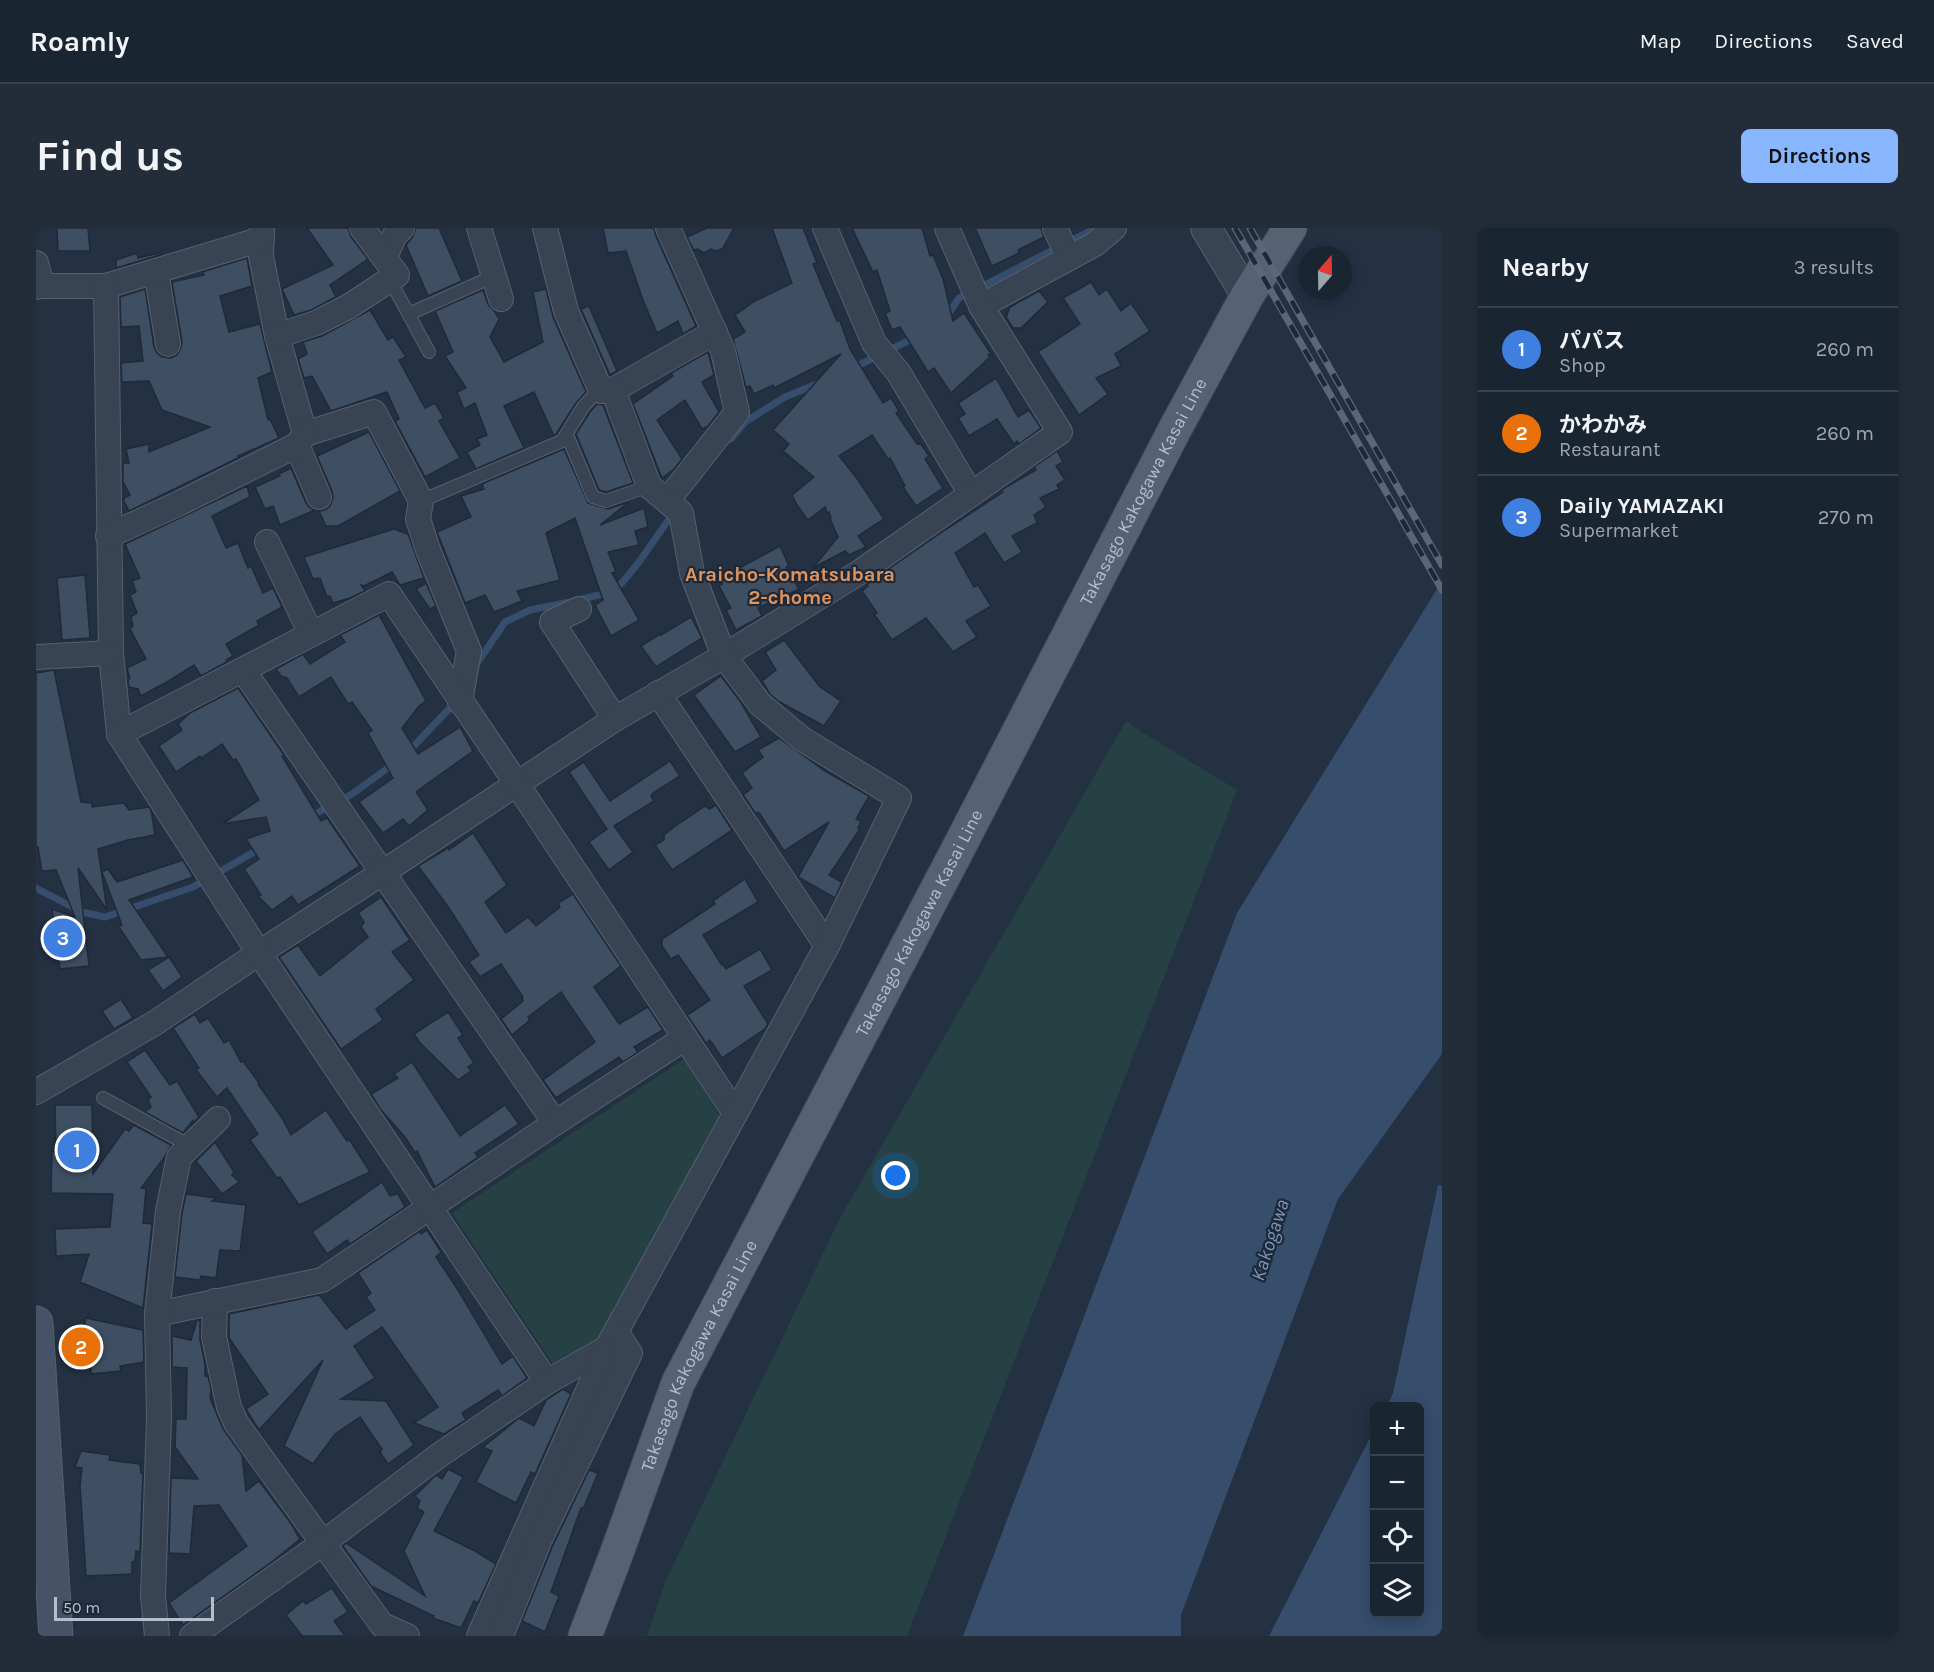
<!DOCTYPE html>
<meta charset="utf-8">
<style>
:root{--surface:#1a2532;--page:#232d3a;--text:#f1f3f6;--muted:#9fa5ac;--line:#38424d;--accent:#88b7ff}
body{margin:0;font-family:Karla,"Noto Sans JP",sans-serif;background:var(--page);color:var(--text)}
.controls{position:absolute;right:18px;bottom:18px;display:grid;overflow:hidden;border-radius:9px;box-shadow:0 3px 15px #0003}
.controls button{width:54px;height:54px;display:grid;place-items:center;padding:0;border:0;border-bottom:2px solid var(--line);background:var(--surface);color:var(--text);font:30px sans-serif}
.compass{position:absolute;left:1262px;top:18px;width:54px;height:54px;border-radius:50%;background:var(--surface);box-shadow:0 3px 15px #0003;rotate:20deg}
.scale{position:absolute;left:18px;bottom:15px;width:160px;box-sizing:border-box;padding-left:6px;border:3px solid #b5becd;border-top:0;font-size:16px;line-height:21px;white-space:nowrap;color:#b5becd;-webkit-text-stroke:4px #1d2838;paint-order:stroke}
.you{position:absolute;left:860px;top:948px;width:21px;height:21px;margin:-15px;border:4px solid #fff;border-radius:50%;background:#1a73e8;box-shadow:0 0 0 9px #1a73e833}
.badge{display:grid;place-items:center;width:39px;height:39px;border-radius:50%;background:var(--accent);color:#fff;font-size:20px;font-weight:700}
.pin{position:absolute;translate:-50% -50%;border:3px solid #fff;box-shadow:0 2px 6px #0006}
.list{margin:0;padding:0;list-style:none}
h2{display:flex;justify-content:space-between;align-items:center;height:78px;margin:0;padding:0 24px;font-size:26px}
h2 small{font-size:20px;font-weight:400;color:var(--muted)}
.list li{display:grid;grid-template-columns:39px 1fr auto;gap:18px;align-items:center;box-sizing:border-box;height:84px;padding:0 24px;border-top:2px solid var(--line)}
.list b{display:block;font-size:22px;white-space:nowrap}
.list p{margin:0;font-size:20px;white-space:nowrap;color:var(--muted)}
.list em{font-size:20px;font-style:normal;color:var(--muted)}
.icon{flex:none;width:33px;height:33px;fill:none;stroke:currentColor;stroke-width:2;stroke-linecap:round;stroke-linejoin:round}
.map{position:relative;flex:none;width:1406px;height:1408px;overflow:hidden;border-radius:9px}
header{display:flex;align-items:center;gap:36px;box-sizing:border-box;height:84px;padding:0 30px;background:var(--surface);border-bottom:2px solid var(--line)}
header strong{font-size:28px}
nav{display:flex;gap:33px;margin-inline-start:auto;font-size:21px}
.intro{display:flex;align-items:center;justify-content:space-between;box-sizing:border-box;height:144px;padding:0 36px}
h1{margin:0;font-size:42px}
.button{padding:15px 27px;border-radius:9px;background:var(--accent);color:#111;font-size:21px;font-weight:700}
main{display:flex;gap:36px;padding:0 36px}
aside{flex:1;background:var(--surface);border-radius:9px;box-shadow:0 3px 15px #0003}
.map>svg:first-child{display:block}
</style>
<header>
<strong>Roamly</strong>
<nav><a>Map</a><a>Directions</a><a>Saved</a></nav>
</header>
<div class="intro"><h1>Find us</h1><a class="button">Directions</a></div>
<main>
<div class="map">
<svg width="1406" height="1408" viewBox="0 0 1406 1408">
<rect width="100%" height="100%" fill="#233143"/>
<g fill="#254144">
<path d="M1090 493 1106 504 1201 562 871 1408H611L629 1354 804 990Z"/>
<path d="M648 831 686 891 565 1109 519 1139 416 985Z"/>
</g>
<g fill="#364d6c">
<path d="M1406 353V826L1302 971 1145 1387V1408H927L1201 685Z"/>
<path d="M1402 957 1406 958V1408H1233L1338 1202V1386H1384V1178H1351L1357 1165Z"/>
</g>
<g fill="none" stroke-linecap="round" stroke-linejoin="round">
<g stroke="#364d6c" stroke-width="7">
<path d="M911 88 923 70 1060 0"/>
<path d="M817 140 880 109"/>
<path d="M695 211 709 194 749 169 783 155"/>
<path d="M440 437 469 394 494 382 534 374 567 366 585 356 603 334 638 284"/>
<path d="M372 524 414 480 419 472"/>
<path d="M272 590 316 566 359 535"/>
<path d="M0 660 46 684 69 689 157 659 225 620"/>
</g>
</g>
<g fill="#3f4f63" stroke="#1f2a3a" stroke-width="1.5">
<path d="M21 0H52L54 23H22Z"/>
<path d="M271 0H312L315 9 332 31 294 57 300 69 275 82 258 87 246 61 297 37Z"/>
<path d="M380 0H403L426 53 392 68 370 17 376 10Z"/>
<path d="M567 0H618L619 6 660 98 647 106 642 93 621 105 607 72 590 23 572 25Z"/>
<path d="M671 0H698L687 20 681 23 675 21 668 25 662 21 658 22 651 9Z"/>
<path d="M736 0H767L781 35 777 36 801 93H804L814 121 847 175 855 170 863 183 860 185 881 216H885L893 228 889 231 907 260 880 278 867 259 869 258 854 230 852 231 836 207 803 228 820 249 848 291 822 308 830 319 813 327 809 323 777 340 802 309 794 291 795 290 793 284 791 285 789 279 772 292 761 277 756 267 778 249 747 223 753 216 737 202 805 126 738 160 737 157 718 166 714 158 710 159 697 111 709 104 699 87 719 73 756 55Z"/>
<path d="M816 0H886L894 28 897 27 907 51 917 93 928 85 955 126 952 127 954 129 915 165 898 140 892 144 864 99 856 102 849 85 854 83 841 42 837 44Z"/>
<path d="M939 0H1005L1008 9 982 22 983 25 956 38Z"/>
<path d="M101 25 102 30 124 25V27L80 40V32Z"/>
<path d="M211 30 216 58 184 68 193 104 224 96 236 144 222 150 232 192 234 191 243 210 202 228V230L93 283 87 271 94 267 87 254V235H93L90 221 113 216V224L174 199 126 182 113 153 86 154 85 135 107 133 103 98 85 99 84 69 109 61 118 119 121 125 126 129 135 130 141 127 145 120 146 114 136 54 168 47 166 44Z"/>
<path d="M1055 54 1063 67 1071 61 1085 83 1095 75 1114 103 1079 126 1085 138 1060 150 1072 166 1043 187 1002 124 1044 96 1027 70Z"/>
<path d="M510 61 517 89 550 164 540 175 520 206 518 208 498 164 468 178 488 220 440 241 431 224 444 217 441 211 451 207 439 175 428 181 421 164 430 160 409 128 417 124 399 83 447 62 452 76 459 84 463 91 454 109 468 134 507 114 497 64Z"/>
<path d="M1003 63 1012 74 985 100H977L970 89 974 79Z"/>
<path d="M553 78 581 143 574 147 545 81Z"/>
<path d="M334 82 352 112 357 109 370 129 363 132 389 180 399 175 408 190 403 193 424 230 389 249 359 193 363 191 351 164 295 183 276 148 268 150 262 131 271 126 267 114 286 108Z"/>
<path d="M672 124 678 147 666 154 683 184 672 198 666 201 649 172 621 192 646 231 638 241 626 250 597 176 637 148 635 145Z"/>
<path d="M960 150 982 189 993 182 1005 200 983 216 981 213 978 216 961 191 933 208 922 190 929 186 922 175Z"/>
<path d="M561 176 567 177 597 255 570 264 563 262 540 206 554 184Z"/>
<path d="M333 204 364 263 302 298H290L283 283 289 282 294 278 297 270 296 263 281 228Z"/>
<path d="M528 221 552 275 572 281 593 274 564 297 608 280 612 299 599 303 603 317 572 324 580 344 576 345 603 392 575 408 559 377 567 372 539 290 510 305 524 352 481 363 486 373 458 384 449 367 429 375 401 304 435 289 425 268 448 261 446 257 448 255Z"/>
<path d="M1021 223 1027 234 1020 238 1029 252 1021 257 1023 261 1004 270 1010 279 998 287 1001 295 976 308 986 324 968 335 949 305 919 325 938 359 942 357 955 378 930 393 941 409 917 424 890 390 856 412 838 386 841 385 826 363 832 358 831 356 909 302 967 264 966 262 972 258 1000 242 998 239Z"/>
<path d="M255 240 270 275 274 280 279 282 244 297 237 278 229 281 219 259 244 248 243 246Z"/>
<path d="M211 258 214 269 176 288 190 320 202 315 212 340 215 338 227 365 237 360 246 379 221 393 223 397 190 416 197 428 190 432 191 434 165 448 158 437 131 454 105 468 102 461 93 459 92 452 94 450 91 440 110 431 94 401 97 398 95 389 101 385 94 367 100 364 96 353 104 350 89 316Z"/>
<path d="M358 301 372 306 388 350 364 357 356 344 328 358 325 357 329 363 314 370 297 375 294 368 291 369 284 350 277 351 268 329Z"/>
<path d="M744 318 753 338 750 339 763 361 722 380 726 388 700 402 690 382 695 380 683 358 686 356 683 351Z"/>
<path d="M49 347 54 410 26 412 21 350Z"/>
<path d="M390 355 400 378 394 381 380 361Z"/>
<path d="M343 387 390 473 383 478 366 500 382 526 424 499 437 523 380 564 392 582 373 598 367 591 347 605 323 574 357 550 332 505 336 502 316 474 312 476 295 449 263 469 251 450 245 448 240 441 267 426 274 436 309 414 304 407Z"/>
<path d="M655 389 666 410 620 439 605 418 624 406 625 407Z"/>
<path d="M748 412 784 459 805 473 788 498 742 473 734 466 726 453 740 442 729 424Z"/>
<path d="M18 442 45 574 56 575V579L88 575 93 582 113 579 115 582 119 607 92 612 62 621 71 682 42 640 53 738 24 741 16 681 39 689 20 642 6 643 2 619H0V445Z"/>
<path d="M685 448 704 473 725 509 699 524 658 467Z"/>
<path d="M202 460 248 527 246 528 285 593 291 590 324 638 262 677 256 668 236 682 222 668 225 667 208 641 223 631 210 611 234 603 230 589 186 596 223 572 200 531 197 532 186 516 165 530 164 528 140 544 123 518 146 502 142 496 154 485Z"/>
<path d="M743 510 789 543 833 568 820 591 825 593 822 600 824 601 793 647 806 654 799 670 762 649 793 594 748 623 724 586 722 584 720 586 707 567 716 560 706 545 727 529 722 522Z"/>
<path d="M634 533 644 548 617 565 615 568 618 573 578 598 597 624 573 642 553 614 571 601 533 544 548 534 574 573Z"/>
<path d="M680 577 696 602 636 642 619 617 628 612V607L638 599 669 578 673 581Z"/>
<path d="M437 605 471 657 449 674 470 705 492 689 500 698 524 679 522 675 537 666 585 738 558 759 583 796 612 779 627 802 598 819 602 824 587 834 583 829 520 870 507 852 559 814 525 764 492 789 494 792 476 807 465 791 487 773 486 770 487 769 465 736 444 749 433 734 443 727 413 680 382 638 412 620 413 622Z"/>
<path d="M147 632 157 649 93 672 132 729 105 732 83 699 86 697 66 644 72 641 81 654Z"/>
<path d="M709 651 722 674 667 707 685 736 686 735 690 741 724 721 736 742 708 758 732 796 729 801 686 830 674 812 670 815 651 787 674 772 642 727 635 731 626 718V711L679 676 677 673Z"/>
<path d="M345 669 374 712 356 724 378 752 340 781 347 792 305 821 243 729 262 717 284 748 332 709 325 699 328 694 322 685Z"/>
<path d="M133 729 146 749 127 763 112 742Z"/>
<path d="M85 771 97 790 78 801 66 783Z"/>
<path d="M412 784 427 807 422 810 438 835 432 839 435 843 422 852 384 815 378 806Z"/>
<path d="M159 786 164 795 172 790 188 815 193 812 205 834 207 833 223 855 222 856 246 890 255 907 290 882 311 913 313 911 334 944 263 977 244 949 241 950 214 912 222 906 191 860 181 869 160 842 163 840 137 800Z"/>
<path d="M109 822 134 857 141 853 163 889 156 896 157 892 147 905 109 884 115 879 112 872 115 869 91 834Z"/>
<path d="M376 834 424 908 469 877 483 896 439 925 442 929 399 959 381 923 379 925 369 909 345 882 335 866 362 850 358 846Z"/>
<path d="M19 877H56L57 946 89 901 93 903 98 897 135 917 128 930 105 960 110 961 107 995 116 996 107 1080 44 1054 53 1026 20 1028 19 1001 74 999 77 966 15 965 16 923 20 924Z"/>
<path d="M179 914 198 944 196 947 203 954 186 966 160 933Z"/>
<path d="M346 954 354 968 362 966 369 979 314 1016 311 1012 291 1026 276 1004Z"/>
<path d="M150 966 180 970 176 973 210 977 204 1023 184 1022 180 1050 165 1048 164 1052 139 1049 146 985Z"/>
<path d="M391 1002 405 1024 400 1029 422 1062 466 1136 477 1128 491 1150 466 1168 462 1162 426 1185 430 1192 408 1206 378 1195 402 1179 346 1099 318 1118 339 1150 305 1171 350 1173 378 1217 352 1236 344 1224 346 1221 324 1189 299 1206 277 1236 248 1218 287 1132 223 1202 210 1181 232 1166 193 1110V1086L283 1067 310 1101 339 1082 330 1069 335 1065 322 1045 384 1003 385 1006Z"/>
<path d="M50 1090 107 1102 108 1134 84 1138 85 1143 55 1146V1140H37L36 1120H43Z"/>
<path d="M161 1092H164V1112L169 1136V1148H172L175 1161 174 1170 187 1201 206 1227 210 1263 223 1253 254 1294 264 1311 237 1333 147 1397 133 1375 211 1318 183 1277 158 1278 154 1326 133 1325 135 1250 162 1251 139 1219 140 1191H150L151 1140 136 1139V1108L155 1112Z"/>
<path d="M527 1161 535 1166 499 1246 495 1244 480 1275 440 1254 456 1223 447 1219 483 1190 498 1198 510 1172Z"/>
<path d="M45 1223 74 1227 73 1232 104 1236 105 1245H107L104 1324 100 1323 99 1333 96 1334V1346L50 1348 44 1258 46 1240 39 1239Z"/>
<path d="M412 1241 427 1249 398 1303 439 1323 460 1336 442 1375 438 1373 425 1400 397 1390 398 1388 335 1358 307 1318 310 1315 389 1368 368 1323 388 1284 381 1280 384 1273 379 1268 400 1247 406 1251Z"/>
<path d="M553 1242 562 1245 548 1279 545 1280 515 1364 523 1368 509 1404 486 1393 517 1317Z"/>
<path d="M296 1360 312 1384 298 1393 309 1408H266L250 1387 267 1373 270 1376Z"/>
</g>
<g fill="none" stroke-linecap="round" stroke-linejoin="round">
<defs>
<g id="service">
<path d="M354 52 393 124"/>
<path d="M373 86 458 48"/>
<path d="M531 207 557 269 570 273 613 258"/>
<path d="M385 273 526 213 547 179 557 168 565 163"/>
<path d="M67 870 154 918"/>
</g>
<g id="minor">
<path d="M226 0 225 28 241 108 269 206 338 184 385 273 382 291 392 322 433 423 424 474"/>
<path d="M443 0 465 71"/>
<path d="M789 0 838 115 862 144 935 266"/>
<path d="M1019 0 1033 30"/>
<path d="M349 28 359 7 366 0"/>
<path d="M0 35 6 58 0 59"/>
<path d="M120 43 132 116"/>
<path d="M6 58H70L226 11"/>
<path d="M70 58 75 425 83 506"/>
<path d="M945 78 1059 16 1078 0"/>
<path d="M241 108 280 95 312 79 361 47 326 0"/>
<path d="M577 162 679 104"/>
<path d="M261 217 283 269"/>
<path d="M631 273 701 184 687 123 632 0"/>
<path d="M72 308 144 275 261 217 269 206"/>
<path d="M231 314 275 406"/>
<path d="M543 381 516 394 579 491"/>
<path d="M0 429 75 425"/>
<path d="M207 442 519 895"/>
<path d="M622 465 791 718"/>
<path d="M0 864 119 795 223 725 346 645 579 491 688 428 824 344 1024 204 945 78 911 0"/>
<path d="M179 1073 178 1109 193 1179 200 1195 346 1397 371 1408"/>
<path d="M121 1086 286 1052 519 895 649 810"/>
<path d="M511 1154 223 725 83 506 353 366 481 556 699 885"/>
<path d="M121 1408 117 1368 123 1190 121 1086 132 983 143 929 182 891"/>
<path d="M156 1408 287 1315 402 1228 511 1154 571 1120"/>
<path d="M443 1408 571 1120 791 718 863 570 766 511 724 476 688 428 656 345 645 285 613 258 577 162 565 163 530 83 509 0"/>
<path d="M465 1408 504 1311 594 1125 580 1104"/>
</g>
<path id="tertiary" d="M1170 0 1211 68"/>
<path id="secondary" d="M0 1095 20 1408"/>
<g id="primary">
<path id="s1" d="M549 1408 580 1327 642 1155 922 621 1139 201 1211 68 1254 0"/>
</g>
</defs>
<use href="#service" stroke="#566170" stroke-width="14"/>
<use href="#minor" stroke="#566170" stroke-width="26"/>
<use href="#tertiary" stroke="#566170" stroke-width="32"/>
<use href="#secondary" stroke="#566170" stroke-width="35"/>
<use href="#primary" stroke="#424c5c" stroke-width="35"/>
<use href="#service" stroke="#384353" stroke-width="12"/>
<use href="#minor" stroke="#384353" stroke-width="24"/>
<use href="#tertiary" stroke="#384353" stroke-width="30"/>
<use href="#secondary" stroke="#465266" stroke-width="33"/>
<use href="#primary" stroke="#566273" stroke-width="33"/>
<defs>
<g id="rail">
<path d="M1199 0 1406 362"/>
<path d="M1214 0 1406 337"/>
</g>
</defs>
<use href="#rail" stroke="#5a677a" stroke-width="7"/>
<use href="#rail" stroke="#1d2838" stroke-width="4.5" stroke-dasharray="14" stroke-linecap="butt"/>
</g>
<g text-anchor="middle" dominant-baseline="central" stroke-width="4.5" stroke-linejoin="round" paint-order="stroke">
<g font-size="18" fill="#b5becd" stroke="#1d2838">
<text stroke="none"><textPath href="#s1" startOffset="1275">Takasago Kakogawa Kasai Line</textPath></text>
<text stroke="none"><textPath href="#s1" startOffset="789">Takasago Kakogawa Kasai Line</textPath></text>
<text stroke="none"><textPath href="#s1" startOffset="303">Takasago Kakogawa Kasai Line</textPath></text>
</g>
<g font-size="20" font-weight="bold" fill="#e0945d" stroke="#1d2838">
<text x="754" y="346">Araicho-Komatsubara<tspan x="754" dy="23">2-chome</tspan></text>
</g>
<g font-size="20" font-style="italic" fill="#7a95b7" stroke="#1d2838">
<text transform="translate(1234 1012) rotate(-72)">Kakogawa</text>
</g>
</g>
</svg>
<div class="controls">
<button>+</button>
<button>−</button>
<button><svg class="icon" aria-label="locate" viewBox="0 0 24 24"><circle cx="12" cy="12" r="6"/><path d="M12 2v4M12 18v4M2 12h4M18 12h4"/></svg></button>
<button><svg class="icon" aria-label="layers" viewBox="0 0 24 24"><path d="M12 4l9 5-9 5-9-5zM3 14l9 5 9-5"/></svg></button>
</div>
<svg class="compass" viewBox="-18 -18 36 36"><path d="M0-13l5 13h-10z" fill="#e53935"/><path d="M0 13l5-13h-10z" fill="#9fa5ac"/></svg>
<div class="scale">50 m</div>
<div class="you"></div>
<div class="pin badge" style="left:41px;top:922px;background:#3f7fe0">1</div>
<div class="pin badge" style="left:45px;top:1119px;background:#e8710a">2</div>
<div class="pin badge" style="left:27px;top:710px;background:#3f7fe0">3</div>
</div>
<aside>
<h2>Nearby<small>3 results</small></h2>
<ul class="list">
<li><span class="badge" style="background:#3f7fe0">1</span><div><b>パパス</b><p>Shop</p></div><em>260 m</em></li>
<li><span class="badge" style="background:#e8710a">2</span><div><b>かわかみ</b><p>Restaurant</p></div><em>260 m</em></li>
<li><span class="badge" style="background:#3f7fe0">3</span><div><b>Daily YAMAZAKI</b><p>Supermarket</p></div><em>270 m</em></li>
</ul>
</aside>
</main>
